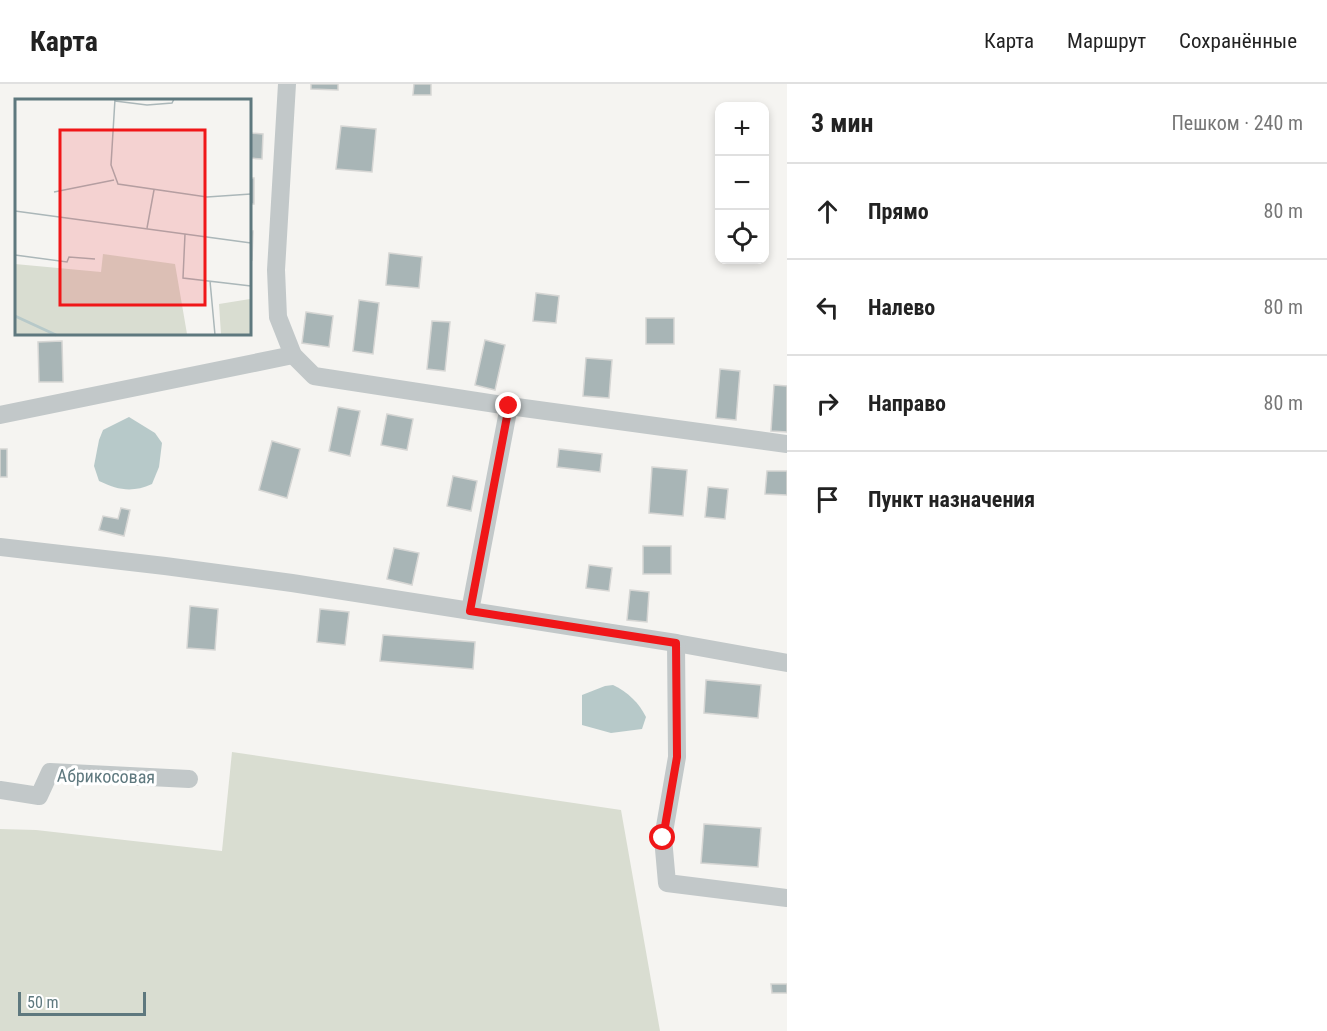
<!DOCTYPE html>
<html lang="ru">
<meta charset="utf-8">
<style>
:root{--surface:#fff;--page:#f6f6f6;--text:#222;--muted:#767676;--line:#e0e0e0}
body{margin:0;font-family:"Roboto Condensed",sans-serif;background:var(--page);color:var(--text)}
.controls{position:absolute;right:18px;top:18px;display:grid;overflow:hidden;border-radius:12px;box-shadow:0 3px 9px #0003}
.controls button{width:54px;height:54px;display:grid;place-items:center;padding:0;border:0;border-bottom:2px solid var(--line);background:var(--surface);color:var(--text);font:30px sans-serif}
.scale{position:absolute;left:18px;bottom:15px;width:128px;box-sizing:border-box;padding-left:6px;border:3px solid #5e787e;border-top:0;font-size:16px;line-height:21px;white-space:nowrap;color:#5e787e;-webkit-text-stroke:4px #fff;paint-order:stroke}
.stop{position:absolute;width:18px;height:18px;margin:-14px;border:4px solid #f01618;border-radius:50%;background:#fff}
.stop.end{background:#f01618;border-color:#fff;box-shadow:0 2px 6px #0008}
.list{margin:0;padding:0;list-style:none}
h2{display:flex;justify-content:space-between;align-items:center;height:78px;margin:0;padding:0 24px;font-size:26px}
h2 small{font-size:20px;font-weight:400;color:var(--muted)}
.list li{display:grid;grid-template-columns:39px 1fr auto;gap:18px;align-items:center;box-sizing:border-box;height:96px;padding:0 24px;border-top:2px solid var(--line)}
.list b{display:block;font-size:22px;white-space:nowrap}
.list em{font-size:20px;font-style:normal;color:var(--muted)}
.icon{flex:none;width:33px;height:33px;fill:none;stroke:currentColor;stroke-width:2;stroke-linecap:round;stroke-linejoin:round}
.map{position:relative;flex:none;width:787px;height:947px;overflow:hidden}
header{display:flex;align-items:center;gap:36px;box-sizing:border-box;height:84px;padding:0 30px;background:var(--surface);border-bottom:2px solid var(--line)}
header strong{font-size:28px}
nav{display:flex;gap:33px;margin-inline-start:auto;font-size:21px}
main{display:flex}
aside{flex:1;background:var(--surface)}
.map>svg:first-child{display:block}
</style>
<header>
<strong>Карта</strong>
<nav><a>Карта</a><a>Маршрут</a><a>Сохранённые</a></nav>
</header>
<main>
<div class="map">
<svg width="787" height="947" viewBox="0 0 787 947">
<rect width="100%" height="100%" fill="#f5f4f1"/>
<path fill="#d9ddd1" d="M232 668 621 726 660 947H0V745L36 746 222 767Z"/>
<g fill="#b7c9c9">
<path d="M129 333 155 349 162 359 159 383 152 400C132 409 118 406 99 397L94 382 99 356 103 346Z"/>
<path d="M613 601C628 608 639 619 646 633L642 645 611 649 582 641V611L605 602Z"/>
</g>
<g fill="#a8b5b6" stroke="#d6d6d4" stroke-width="1.5">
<path d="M311 0H338V6L311 5Z"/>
<path d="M414 0H431V11H413Z"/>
<path d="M341 42 376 45 372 88 336 85Z"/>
<path d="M249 49 263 50 262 75 249 74Z"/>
<rect x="249" y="94" width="5" height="26"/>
<path d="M249 147H253L252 176 249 175Z"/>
<path d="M389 169 422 173 419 204 386 201Z"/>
<path d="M536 209 559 212 556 239 533 237Z"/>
<path d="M359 216 379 219 373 270 353 267Z"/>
<path d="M306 228 333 232 329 263 302 259Z"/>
<rect x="646" y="234" width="28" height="26"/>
<path d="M432 237 450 238 445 287 427 285Z"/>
<path d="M485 256 505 261 495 306 475 301Z"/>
<path d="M62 257 63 298H39L38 258Z"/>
<path d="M586 274 612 276 609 314 583 312Z"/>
<path d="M720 285 740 287 736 336 716 334Z"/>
<path d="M774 301 787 302V348L771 347Z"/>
<path d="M338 323 360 327 350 372 329 367Z"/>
<path d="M387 330 413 335 407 366 381 361Z"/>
<path d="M272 357 300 365 287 414 259 406Z"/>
<rect x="0" y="365" width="7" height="28"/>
<path d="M559 365 602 370 600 388 557 383Z"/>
<path d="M652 383 687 386 683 432 649 429Z"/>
<path d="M767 387H787V411L765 410Z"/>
<path d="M453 392 477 397 471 427 447 422Z"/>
<path d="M708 403 728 405 725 435 705 433Z"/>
<path d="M121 424 130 426 124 452 99 446 103 432 118 435Z"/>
<rect x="643" y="462" width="28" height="28"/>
<path d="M394 464 419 469 412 501 387 495Z"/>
<path d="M589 481 612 484 609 507 586 504Z"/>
<path d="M630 506 649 508 647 538 627 536Z"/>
<path d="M190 522 218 525 215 566 187 564Z"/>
<path d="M320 525 349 528 345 561 317 558Z"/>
<path d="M383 551 475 558 473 585 380 577Z"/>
<path d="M706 596 761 601 758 634 704 629Z"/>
<path d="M704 740 761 744 758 783 701 779Z"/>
<path d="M771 900H787V909H772Z"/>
</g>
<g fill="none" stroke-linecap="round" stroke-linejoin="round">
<g stroke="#c2c8c9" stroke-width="18">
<path d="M287 0 276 186 278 233 293 271 314 292 509 322 787 360"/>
<path d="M0 331 293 271"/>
<path d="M0 463 165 482 292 499 676 559 787 579"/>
<path d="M470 527 509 322"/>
<path d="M676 559 677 673 663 754 667 799 787 814"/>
<path d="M0 706 39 712 50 688 189 695"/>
</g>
</g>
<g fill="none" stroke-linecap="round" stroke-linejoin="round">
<path stroke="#f01618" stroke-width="8" d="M509 322 470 527 676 559 677 673 663 754"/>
</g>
<g text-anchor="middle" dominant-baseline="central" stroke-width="6" stroke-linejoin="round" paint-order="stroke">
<g font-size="18" fill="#5e787e" stroke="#fff">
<text transform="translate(106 692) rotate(1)">Абрикосовая</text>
</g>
</g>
<g transform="translate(15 15)">
<rect width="236" height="236" fill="#f5f4f1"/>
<path d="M88 155 160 165 172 235H0V165L86 173ZM235 200V235H206L204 205Z" fill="#d9ddd1"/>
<path fill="none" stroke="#b7c9c9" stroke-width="3" d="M0 217 41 236"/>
<path fill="none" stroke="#abb7b9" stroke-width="1.5" d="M100 0 96 66 103 85 192 98 236 95M100 2 132 6 157 4 159 0M39 93 99 81M0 112 236 144M132 129 139 91M170 135 168 179 236 187M0 156 52 163 54 158 80 160M195 182 200 236"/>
<path fill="#f01618" fill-opacity="0.15" stroke="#f01618" stroke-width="3" d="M45 31H190V206H45Z"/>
<rect width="236" height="236" fill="none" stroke="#5e787e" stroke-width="3"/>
</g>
</svg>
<div class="controls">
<button>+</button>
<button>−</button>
<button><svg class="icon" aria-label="locate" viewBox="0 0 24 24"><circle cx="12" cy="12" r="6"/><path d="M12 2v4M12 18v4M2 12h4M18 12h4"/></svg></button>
</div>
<div class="scale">50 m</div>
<div class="stop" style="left:663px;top:754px"></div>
<div class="stop end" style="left:509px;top:322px"></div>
</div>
<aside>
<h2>3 мин<small>Пешком · 240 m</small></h2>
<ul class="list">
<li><svg class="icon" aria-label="ahead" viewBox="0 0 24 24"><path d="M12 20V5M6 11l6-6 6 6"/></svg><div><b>Прямо</b></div><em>80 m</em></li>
<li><svg class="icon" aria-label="left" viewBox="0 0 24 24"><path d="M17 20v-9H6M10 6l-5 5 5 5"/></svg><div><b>Налево</b></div><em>80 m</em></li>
<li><svg class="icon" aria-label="right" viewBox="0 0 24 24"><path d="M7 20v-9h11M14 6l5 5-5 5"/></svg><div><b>Направо</b></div><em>80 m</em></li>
<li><svg class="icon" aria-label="arrive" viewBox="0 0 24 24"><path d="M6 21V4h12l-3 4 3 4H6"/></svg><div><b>Пункт назначения</b></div></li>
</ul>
</aside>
</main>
